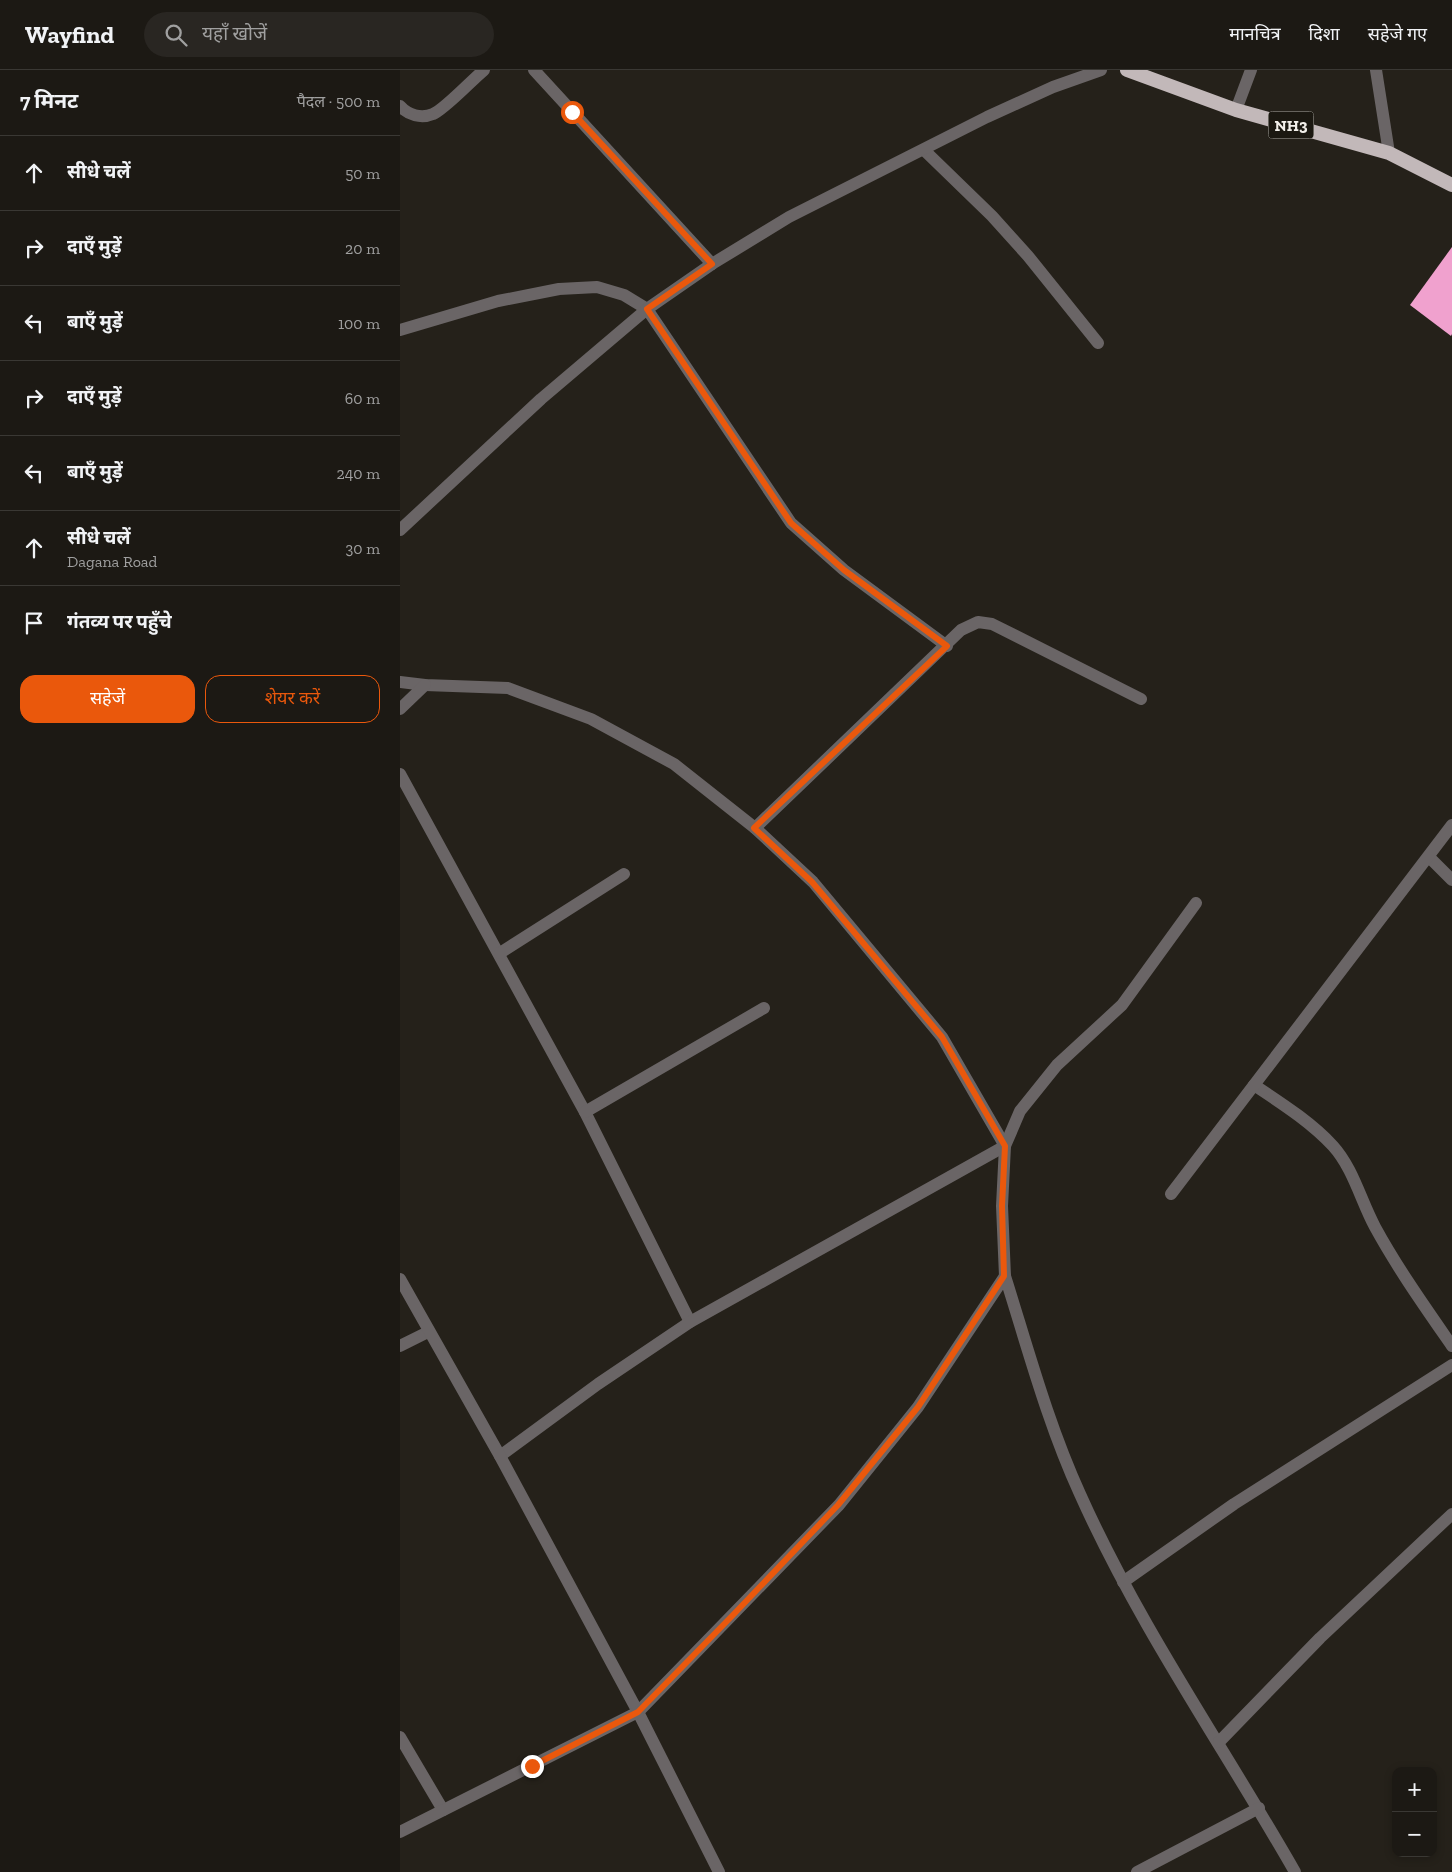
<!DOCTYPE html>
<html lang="hi">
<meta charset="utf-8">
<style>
:root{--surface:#1c1914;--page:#292622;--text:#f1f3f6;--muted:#a0a0a0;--line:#3a3834;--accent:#ea580c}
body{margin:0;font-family:"Zilla Slab","Noto Sans Devanagari",serif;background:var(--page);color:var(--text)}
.controls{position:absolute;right:15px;bottom:15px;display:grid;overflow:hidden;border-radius:10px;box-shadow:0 2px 8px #0003}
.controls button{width:45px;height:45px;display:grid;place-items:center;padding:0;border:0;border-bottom:1px solid var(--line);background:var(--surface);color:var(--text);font:25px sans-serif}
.stop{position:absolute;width:15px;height:15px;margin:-11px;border:4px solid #ea580c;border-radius:50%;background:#fff}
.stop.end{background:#ea580c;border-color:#fff;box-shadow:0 1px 5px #0008}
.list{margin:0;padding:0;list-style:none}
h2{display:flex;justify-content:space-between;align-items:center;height:65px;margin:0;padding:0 20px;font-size:21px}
h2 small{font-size:16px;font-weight:400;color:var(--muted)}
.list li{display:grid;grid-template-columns:32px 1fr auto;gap:15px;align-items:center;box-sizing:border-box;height:75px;padding:0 20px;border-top:1px solid var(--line)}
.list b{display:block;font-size:19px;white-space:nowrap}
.list p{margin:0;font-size:16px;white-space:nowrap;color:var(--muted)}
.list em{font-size:16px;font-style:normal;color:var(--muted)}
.actions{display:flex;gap:10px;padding:15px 20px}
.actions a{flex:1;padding:11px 0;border:1px solid var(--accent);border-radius:15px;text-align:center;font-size:18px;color:var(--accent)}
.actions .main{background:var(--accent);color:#fff}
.icon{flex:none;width:28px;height:28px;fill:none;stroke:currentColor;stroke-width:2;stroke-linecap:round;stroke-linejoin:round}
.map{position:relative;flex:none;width:1052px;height:1802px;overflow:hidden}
header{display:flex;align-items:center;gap:30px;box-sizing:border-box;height:70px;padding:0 25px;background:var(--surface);border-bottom:1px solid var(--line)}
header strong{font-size:24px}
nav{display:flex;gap:28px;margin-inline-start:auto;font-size:18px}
.search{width:350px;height:45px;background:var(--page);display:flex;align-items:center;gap:12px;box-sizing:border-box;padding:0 18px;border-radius:28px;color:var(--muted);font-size:19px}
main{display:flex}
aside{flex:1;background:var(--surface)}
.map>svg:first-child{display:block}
</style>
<header>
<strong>Wayfind</strong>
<div class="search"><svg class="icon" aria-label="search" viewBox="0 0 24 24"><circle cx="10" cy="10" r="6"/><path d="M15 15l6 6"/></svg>यहाँ खोजें</div>
<nav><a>मानचित्र</a><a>दिशा</a><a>सहेजे गए</a></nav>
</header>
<main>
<aside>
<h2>7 मिनट<small>पैदल · 500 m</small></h2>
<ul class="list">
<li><svg class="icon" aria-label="ahead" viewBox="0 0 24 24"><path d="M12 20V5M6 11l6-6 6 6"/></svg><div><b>सीधे चलें</b></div><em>50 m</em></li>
<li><svg class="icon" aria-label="right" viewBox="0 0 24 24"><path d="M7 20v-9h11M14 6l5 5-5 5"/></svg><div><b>दाएँ मुड़ें</b></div><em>20 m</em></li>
<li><svg class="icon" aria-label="left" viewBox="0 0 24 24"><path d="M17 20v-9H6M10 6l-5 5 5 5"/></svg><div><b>बाएँ मुड़ें</b></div><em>100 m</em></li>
<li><svg class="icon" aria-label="right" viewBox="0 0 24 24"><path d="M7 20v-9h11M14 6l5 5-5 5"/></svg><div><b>दाएँ मुड़ें</b></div><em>60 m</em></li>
<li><svg class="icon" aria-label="left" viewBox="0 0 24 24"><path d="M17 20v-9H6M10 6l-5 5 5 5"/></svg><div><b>बाएँ मुड़ें</b></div><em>240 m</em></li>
<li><svg class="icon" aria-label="ahead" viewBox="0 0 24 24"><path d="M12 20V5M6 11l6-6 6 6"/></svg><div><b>सीधे चलें</b><p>Dagana Road</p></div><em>30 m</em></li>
<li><svg class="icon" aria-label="arrive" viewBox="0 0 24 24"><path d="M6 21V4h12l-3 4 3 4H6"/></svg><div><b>गंतव्य पर पहुँचे</b></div></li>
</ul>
<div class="actions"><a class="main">सहेजें</a><a>शेयर करें</a></div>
</aside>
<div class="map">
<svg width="1052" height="1802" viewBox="0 0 1052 1802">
<rect width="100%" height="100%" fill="#25211a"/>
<path fill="#f0a1ce" d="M1052 177V264L1051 266 1010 235Z"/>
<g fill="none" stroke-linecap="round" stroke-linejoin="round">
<g stroke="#6a6566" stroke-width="12">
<path d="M134 0 312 194"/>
<path d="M976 0 989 83"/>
<path d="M0 36C8 45 21 49 33 44 44 40 73 9 84 0"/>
<path d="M524 80 592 146 628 186 698 273"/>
<path d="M0 260 98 231 159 219 197 217 224 225 247 239 391 453 444 500 547 576"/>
<path d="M0 460 141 329 247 239 312 194 389 147 587 47 653 17 701 0"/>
<path d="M0 612 25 615 108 618 191 649 274 694 355 758 413 812 542 967 605 1076 602 1136 605 1206"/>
<path d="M0 639 25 615"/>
<path d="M0 704 185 1042 290 1252"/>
<path d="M355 758 561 560 578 552 592 554 741 629"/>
<path d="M1029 787 1052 810"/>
<path d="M100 883 224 804"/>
<path d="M854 1015C881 1033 911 1052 933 1076 953 1098 961 1131 975 1157 998 1199 1025 1237 1052 1276"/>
<path d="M185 1042 364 938"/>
<path d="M771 1124 1052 755"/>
<path d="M0 1276 28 1262"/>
<path d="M100 1386 198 1314 290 1252 605 1076 620 1041 657 995 722 935 796 833"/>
<path d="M723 1512 834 1434 1052 1295"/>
<path d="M238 1642 439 1435 518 1337 605 1206C628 1279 648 1354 680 1424 739 1556 823 1676 895 1802"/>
<path d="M0 1667 43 1740"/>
<path d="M819 1672 920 1568 1052 1444"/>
<path d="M737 1802 859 1738"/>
</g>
<g stroke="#6a6566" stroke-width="12">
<path d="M836 40 851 0"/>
<path d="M0 1209 100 1386 238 1642 319 1802"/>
<path d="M0 1762 238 1642"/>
</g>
<path stroke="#c2b8b9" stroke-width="14" d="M727 0 836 40 989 83 1052 115"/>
</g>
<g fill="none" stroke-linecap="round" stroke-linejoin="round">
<path stroke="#ea580c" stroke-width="6" d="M132 1696 238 1642 333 1545 438 1435 518 1337 604 1206 602 1136 605 1076 542 967 412 812 354 758 547 576 444 500 391 453 247 239 312 194 172 42"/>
</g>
<g text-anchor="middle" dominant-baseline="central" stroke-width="5" stroke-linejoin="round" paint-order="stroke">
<rect fill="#1b1811" stroke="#b2afaa" stroke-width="1" x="868.5" y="41.5" width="45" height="27" rx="4"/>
<g font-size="16" font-weight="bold" fill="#f3f0eb">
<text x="891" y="55">NH3</text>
</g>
</g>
</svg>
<div class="controls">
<button>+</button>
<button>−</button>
</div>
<div class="stop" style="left:172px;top:42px"></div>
<div class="stop end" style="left:132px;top:1696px"></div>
</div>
</main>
